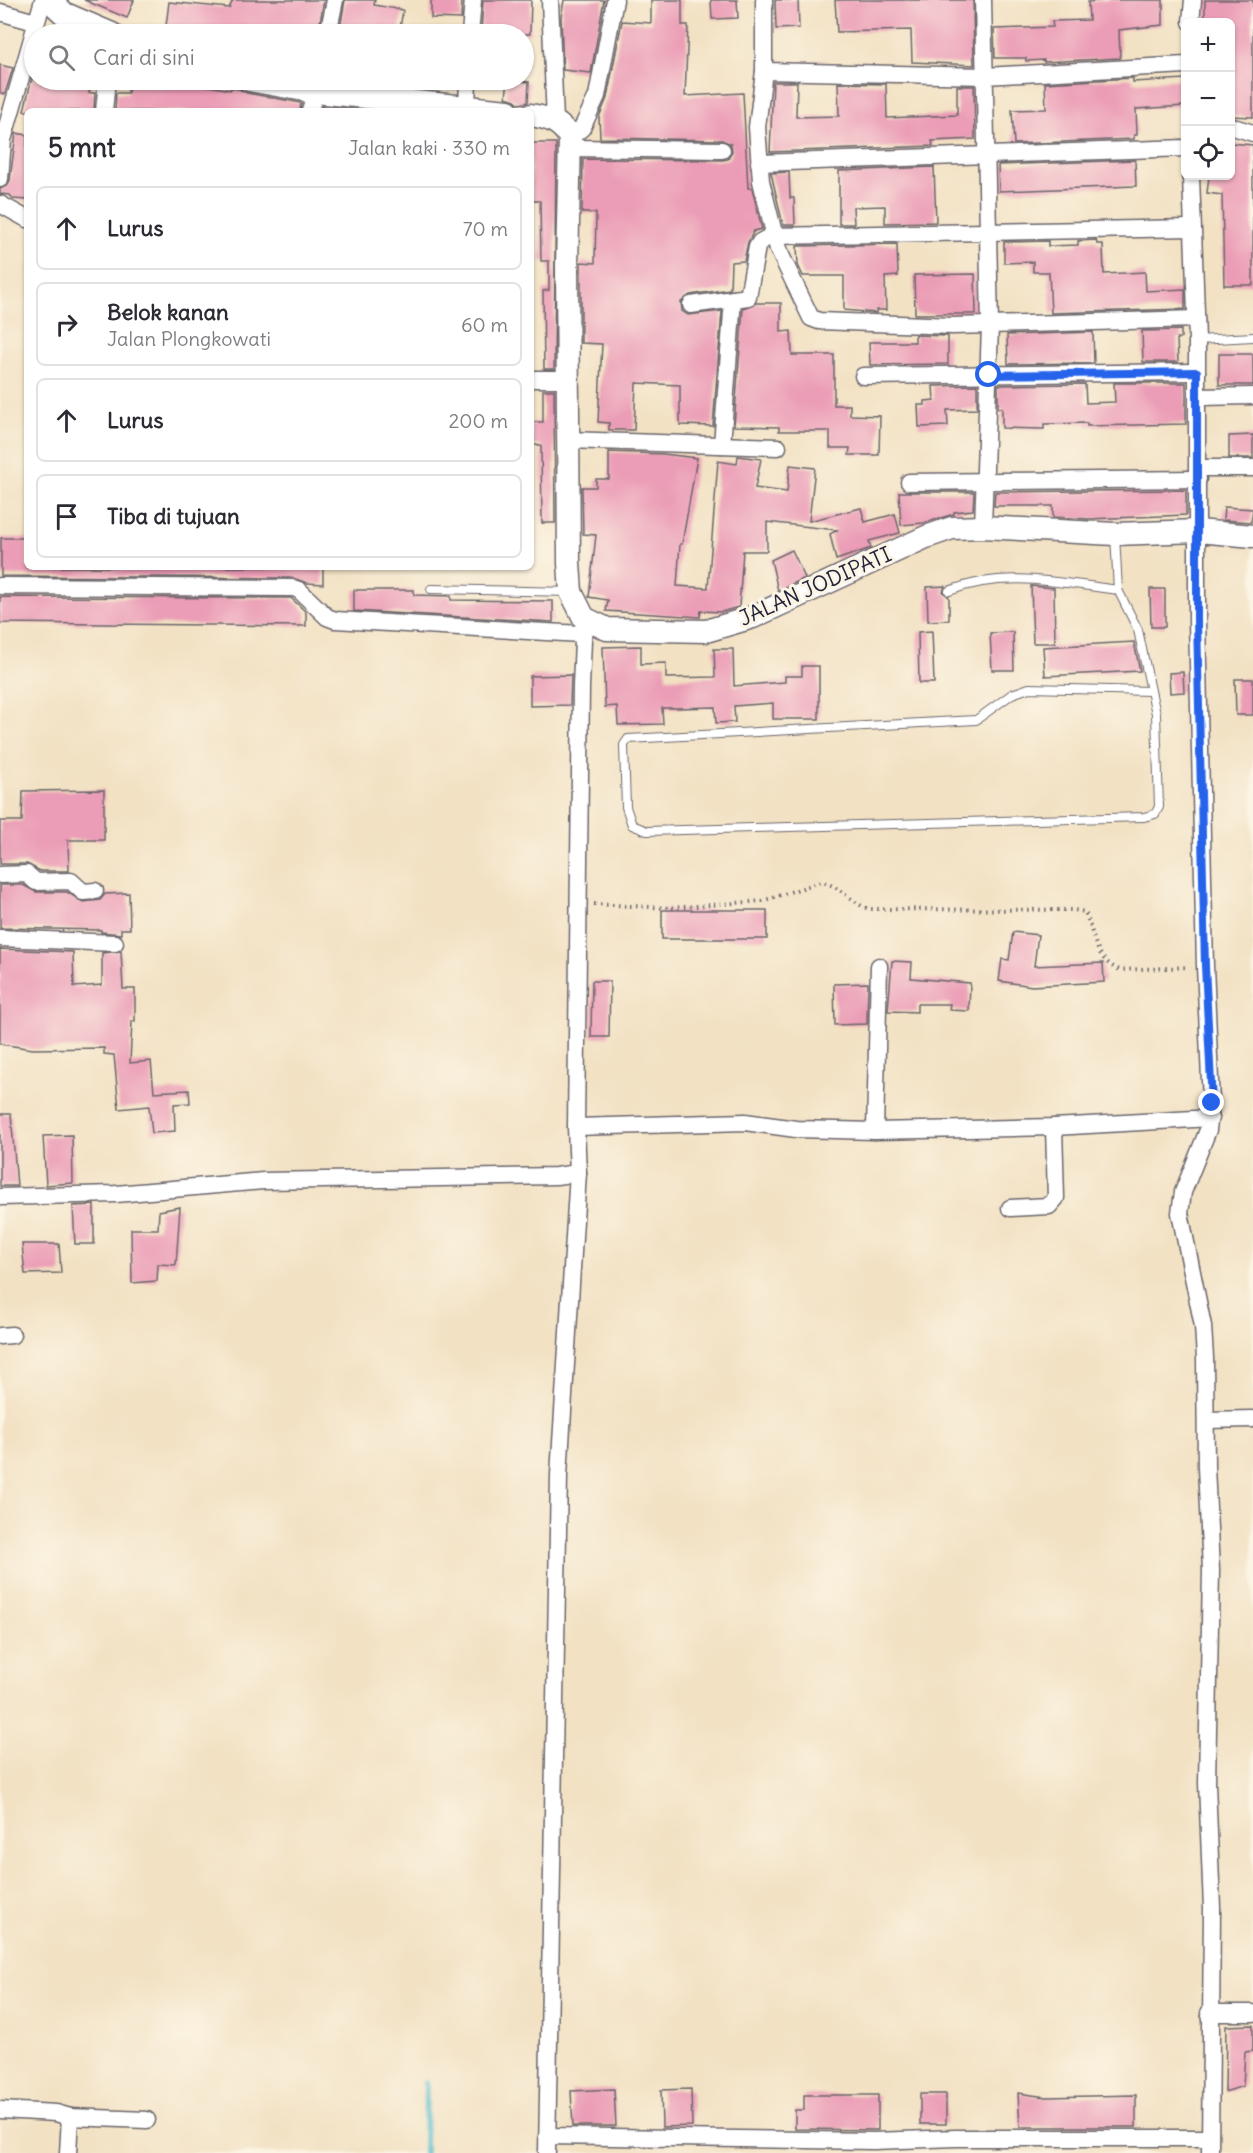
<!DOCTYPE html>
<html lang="id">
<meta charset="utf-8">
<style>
:root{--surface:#fff;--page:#f2f2f3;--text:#2b2b33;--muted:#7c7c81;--line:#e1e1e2}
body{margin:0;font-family:Delius,sans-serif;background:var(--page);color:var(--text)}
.controls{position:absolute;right:18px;top:18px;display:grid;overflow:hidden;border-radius:9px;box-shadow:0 2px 4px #0004}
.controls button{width:54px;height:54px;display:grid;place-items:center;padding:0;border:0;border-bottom:2px solid var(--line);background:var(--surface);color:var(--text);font:30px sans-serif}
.stop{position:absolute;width:18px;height:18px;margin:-14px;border:4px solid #2563eb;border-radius:50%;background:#fff}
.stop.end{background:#2563eb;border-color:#fff;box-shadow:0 2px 6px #0008}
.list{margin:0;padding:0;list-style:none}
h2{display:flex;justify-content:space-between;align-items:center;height:78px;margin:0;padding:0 24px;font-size:26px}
h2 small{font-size:20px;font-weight:400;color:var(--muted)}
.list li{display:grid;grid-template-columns:39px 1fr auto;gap:18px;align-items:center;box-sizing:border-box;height:84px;margin:0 12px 12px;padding:0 12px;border:2px solid var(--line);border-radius:9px}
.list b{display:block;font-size:22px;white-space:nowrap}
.list p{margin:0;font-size:20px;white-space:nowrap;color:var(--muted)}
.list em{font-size:20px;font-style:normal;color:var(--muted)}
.icon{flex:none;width:33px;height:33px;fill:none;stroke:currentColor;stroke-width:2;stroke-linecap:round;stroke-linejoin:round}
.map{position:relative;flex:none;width:1253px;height:2153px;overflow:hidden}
.search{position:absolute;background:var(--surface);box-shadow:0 2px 4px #0004;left:24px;top:24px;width:510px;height:66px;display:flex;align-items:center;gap:15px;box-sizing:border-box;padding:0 21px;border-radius:33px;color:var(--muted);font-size:22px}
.panel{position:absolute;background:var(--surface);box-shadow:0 2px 4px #0004;left:24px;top:108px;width:510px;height:462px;border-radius:9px}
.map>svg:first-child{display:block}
</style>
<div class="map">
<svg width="1253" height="2153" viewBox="0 0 1253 2153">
<rect width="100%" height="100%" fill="#fcf5e5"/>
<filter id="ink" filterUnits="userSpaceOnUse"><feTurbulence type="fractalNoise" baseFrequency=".0167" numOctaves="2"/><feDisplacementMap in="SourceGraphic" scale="12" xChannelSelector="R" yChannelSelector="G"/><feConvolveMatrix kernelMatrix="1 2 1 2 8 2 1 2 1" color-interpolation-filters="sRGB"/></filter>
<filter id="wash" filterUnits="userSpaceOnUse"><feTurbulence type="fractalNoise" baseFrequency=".008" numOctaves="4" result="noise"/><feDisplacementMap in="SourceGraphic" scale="24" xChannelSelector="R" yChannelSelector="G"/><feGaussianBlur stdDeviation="1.35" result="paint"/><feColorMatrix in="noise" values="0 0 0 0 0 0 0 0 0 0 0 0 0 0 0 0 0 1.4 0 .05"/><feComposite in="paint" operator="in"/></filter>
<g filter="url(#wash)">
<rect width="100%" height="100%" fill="#f2e1c3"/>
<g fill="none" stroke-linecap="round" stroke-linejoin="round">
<path stroke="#4fbbcb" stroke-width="6" d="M425 2153 426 2083"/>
</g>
<g id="blocks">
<g fill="#eb9cb6">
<path d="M84 0H134L127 18Z"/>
<path d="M233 0H324L318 34H165L169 2 229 8Z"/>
<path d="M345 0H375L374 5 403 10 399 34H339Z"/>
<path d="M431 0H462L461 19 431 18Z"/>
<path d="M483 0H531L530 34H481Z"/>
<path d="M564 0H604L591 73 563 70 561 17Z"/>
<path d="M651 0H682V25H688L685 96 743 93 748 188H752L762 229 754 231 748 242 744 261 731 262 730 289 690 295 681 302 682 311 688 315 722 311 713 426 680 425V385L636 383 634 430H609V423L598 422 602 344 581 343V262L595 263 596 213H582L583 159 722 160 728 159 732 151 731 144 722 140 600 138 599 117 607 98 622 21 651 23Z"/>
<path d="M711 0H737L738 18 712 19Z"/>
<path d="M775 0H798L799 28 776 29Z"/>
<path d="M835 0H973L974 65 912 62 911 30 837 32Z"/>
<path d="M1106 0H1163V25L1119 30 1120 58 1044 62V60L1026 61V58H995L994 29 1053 27 1052 21 1089 20 1088 2Z"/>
<path d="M1205 0H1253V117L1230 116V22H1205Z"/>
<path d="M0 65 13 68 5 94 0 93Z"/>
<path d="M33 73 34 80H92L89 93H95L94 111H24Z"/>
<path d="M1133 78V82L1185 79V106L1136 109 1137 135H1134V139L1014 144 1012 110 1046 109 1045 83Z"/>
<path d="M129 80H199L198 84 230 90 231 88 239 89 247 93 301 103 300 111H115L116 93H128Z"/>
<path d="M331 80H410L409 88Z"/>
<path d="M508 80 529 82 528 102 520 104 515 100 506 97Z"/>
<path d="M773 82H797L796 117 839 116 838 83 886 84 887 118 957 115V86H974L975 139 932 141 933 146 770 152Z"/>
<path d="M322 106 370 111H321Z"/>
<path d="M16 133 27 135V200L13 199 10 195 0 194V189L8 185 10 180Z"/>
<path d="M531 143H556L554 369H544L543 291 549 290V261H541L540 201H531Z"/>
<path d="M1230 143 1253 145V285H1224L1222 195 1207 193 1209 176H1230Z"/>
<path d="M1135 160 1136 186 999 191 998 165Z"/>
<path d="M934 167 936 222 885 223V206L853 207 854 224H839V171Z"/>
<path d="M789 172 790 198H794L795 225H783L771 173Z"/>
<path d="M1096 240 1097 244H1103L1104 274 1145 272 1146 291 1185 289V309L1051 313 1049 272H1033V262L1004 263V242L1048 241V246L1078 245V241Z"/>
<path d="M897 244 898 276 885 277 886 310H876V313L844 310V276H803L798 265 797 246Z"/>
<path d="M975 274 976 314H915L914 275Z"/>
<path d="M756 303H781V332L791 331 792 355H834V405H850V415L880 416 879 455H849L850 448H830V431H779V427L734 426 743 308Z"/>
<path d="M1181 330V338H1177L1178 362H1143L1142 331Z"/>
<path d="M1093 332 1094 363 1008 364 1007 335Z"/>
<path d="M915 335 948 336V364L870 365 869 342H915Z"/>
<rect x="1219" y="354" width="34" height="31"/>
<path d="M1114 383H1186V424L1087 426V423L1044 424V429L1002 428V408H998V385L1085 384 1086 403 1115 402Z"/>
<path d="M977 385V409L947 410 948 426 919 427 918 405H925V401L934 400 933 386Z"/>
<path d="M543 390H554L555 523H542L541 445H531V422H543Z"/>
<path d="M1253 435V458H1229V436Z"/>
<path d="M609 452 663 454 697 458 682 544H680L677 586 708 588 718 461 737 464 738 456 761 459 755 488 787 492 790 465 815 468 809 521 861 508 865 522 895 514 900 533 869 541 871 548 836 560 830 534 837 530 767 522V551H743L739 607 721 612 701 611 700 617 606 611 608 600 589 597 596 535 583 534 582 487H596V479H609Z"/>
<path d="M1186 490V515L1088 519 1053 517V506H994L995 492Z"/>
<path d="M899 492H974L973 510 954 512V514L924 523 901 525Z"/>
<path d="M1224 507 1253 509 1251 522 1223 520Z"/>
<path d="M1 538H27V567H323V584L307 583 293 578 1 576Z"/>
<path d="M792 550 805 578 778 591 771 560Z"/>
<path d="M945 586 943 592 949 597V620L928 621 927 587Z"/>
<path d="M1031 586 1054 588 1055 643H1033Z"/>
<path d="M1150 589H1165V627H1151Z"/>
<path d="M354 590H414V595L451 596V600L553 601V622L354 611Z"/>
<path d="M0 597 291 598 306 612V626L0 623Z"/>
<path d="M932 631 934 683H919L918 632Z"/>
<path d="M1013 632 1014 670H992L990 633Z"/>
<path d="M1134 642 1140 671 1045 676 1043 647Z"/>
<path d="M641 646V664L666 663V678L715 677 714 649H733L734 686 785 682V676H802V666H819V719H773V703L734 706 735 722 716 723 715 707 677 708H662L663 724 618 725 617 706 605 707 603 647Z"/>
<path d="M1183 672 1184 692 1170 693 1169 673Z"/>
<path d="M571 675 570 705 530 706V676Z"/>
<path d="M1235 679H1253V715H1236Z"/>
<path d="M104 790V840H68L69 871H40L27 864H0V821H22L23 791Z"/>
<path d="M0 885H23L36 892H67L83 902 100 900 105 894 129 893 130 929H121V934L101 932V930L0 928Z"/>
<rect x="662" y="910" width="105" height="29"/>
<path d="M1013 932 1038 935 1034 966 1103 963 1104 982 1032 986 999 981 1002 959 1009 960Z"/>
<path d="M0 949 73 952 74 987 102 985V953L121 951 123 989H135V1021H132L130 1063 151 1061 154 1092 189 1090 190 1103 174 1104 175 1131 152 1133 149 1106 119 1109 114 1055 104 1054V1048L33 1049 0 1044Z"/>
<path d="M892 961 912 962 911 978 970 983 969 1011 949 1010 950 1004H917V1012L888 1011Z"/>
<path d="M592 981H610L609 1037H591Z"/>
<path d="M868 983 867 1024 835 1025 834 984Z"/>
<path d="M0 1114H11L17 1186H0Z"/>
<path d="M72 1135 73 1183 46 1185 43 1136Z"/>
<path d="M94 1205V1244H75L73 1206Z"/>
<path d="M180 1207 176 1265 158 1264 157 1281 132 1283 131 1229H158L159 1211Z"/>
<path d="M22 1244H59L61 1273 25 1274Z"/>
<path d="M1253 2025V2051L1245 2052 1243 2086 1225 2092 1226 2026Z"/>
<path d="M614 2089 616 2126H573L571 2091Z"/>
<path d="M691 2089 692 2126 662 2127 661 2090Z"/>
<path d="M1018 2093 1046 2097 1136 2095V2127H1020Z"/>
<rect x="920" y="2094" width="26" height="30"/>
<path d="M804 2095H878V2130L795 2129V2110H804Z"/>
</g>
</g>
</g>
<g filter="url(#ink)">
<use href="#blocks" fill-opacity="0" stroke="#6b656b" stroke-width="1.5"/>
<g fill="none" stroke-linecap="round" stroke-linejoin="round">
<defs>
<g id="lane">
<path d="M1197 340 1253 337"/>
<path d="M1115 535 1118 590 1138 630 1156 714 1159 807 1155 814 1144 817 647 831 632 825 626 807 624 745 628 739 976 720 1012 694 1029 688 1150 691"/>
<path d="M431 589 571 592"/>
<path d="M949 591C1004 569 1062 583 1118 590"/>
</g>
<g id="street">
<path d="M550 0 555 121"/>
<path d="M764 0V71L757 127 761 181 778 249 811 318 819 321 953 326 1196 319"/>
<path d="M983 0 990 326 983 527"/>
<path d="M0 12 35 22"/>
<path d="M1191 22 1193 0"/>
<path d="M328 34 335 0"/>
<path d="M470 34 473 0"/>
<path d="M764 71 985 76 1186 65"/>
<path d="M467 108 468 80"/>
<path d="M104 111 107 80"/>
<path d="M310 111 318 80"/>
<path d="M1230 126 1253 133"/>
<path d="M570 138 582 128 597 96 615 0"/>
<path d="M570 148 722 150"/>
<path d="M759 163 1186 148"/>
<path d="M1191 176 1197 340V620L1205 966 1211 1103 1208 1130 1183 1192 1180 1213 1203 1326 1205 1358 1206 1467 1211 1570 1207 1783 1212 1908 1210 2153"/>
<path d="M0 179 3 140 43 0"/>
<path d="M0 204 27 219"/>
<path d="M691 305 748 297 757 247 760 242 771 236 1192 228"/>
<path d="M863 376 1197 372"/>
<path d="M531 379H569"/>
<path d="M1198 397 1253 396"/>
<path d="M567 440 778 447"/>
<path d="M722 445 733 299"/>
<path d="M1199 468H1253"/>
<path d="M909 482 1198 479"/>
<path d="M0 586 293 588 299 590 327 617 335 620 582 634"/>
<path d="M0 875 27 874 36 882 71 881 83 892 95 891"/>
<path d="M0 938 115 943"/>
<path d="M576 1127 745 1122 796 1129 875 1131 1054 1127 1211 1118"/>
<path d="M875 1131 879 966"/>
<path d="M0 1197 116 1194 263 1181 556 1176 578 1173 576 1127 581 686 584 618"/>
<path d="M1010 1208 1049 1206 1056 1198 1054 1127"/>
<path d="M0 1336 12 1335"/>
<path d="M1206 1420 1253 1419"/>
<path d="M1209 2013H1253"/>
<path d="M0 2110 56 2113 70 2117 68 2153"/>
<path d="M70 2117 147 2120"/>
<path d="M547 2136 874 2141 956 2138H1209"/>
<path d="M547 2153 559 1475 578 1173"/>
</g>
<g id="secondary">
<path d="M49 0 63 13 112 34"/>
<path d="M249 80 315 92 508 111"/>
<path d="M531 115C549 118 561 122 570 138L567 266 569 563 571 592 584 618 607 629 706 631 753 617 926 537 952 528 983 527 1115 534 1198 531 1253 536"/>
</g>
</defs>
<use href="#lane" stroke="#6b656b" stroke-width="10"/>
<use href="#street" stroke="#6b656b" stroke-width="19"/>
<use href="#secondary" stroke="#6b656b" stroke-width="25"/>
<path stroke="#6b656b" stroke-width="4" stroke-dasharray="1.5 4.5" stroke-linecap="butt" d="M594 904 670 908 762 901 821 882C840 885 851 903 869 909L1074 910 1085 912C1095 935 1094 960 1120 970L1189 967"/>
<use href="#lane" stroke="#fff" stroke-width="8"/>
<use href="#street" stroke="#fff" stroke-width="16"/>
<use href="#secondary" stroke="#fff" stroke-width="22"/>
</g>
</g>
<g fill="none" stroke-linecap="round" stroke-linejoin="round" filter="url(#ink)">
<path stroke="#2563eb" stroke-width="8" d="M989 375 1197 372V620L1205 966 1212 1103"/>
</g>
<g text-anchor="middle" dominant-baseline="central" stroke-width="6" stroke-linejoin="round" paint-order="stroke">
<g font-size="21" fill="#22223b" stroke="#fcf5e5">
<text transform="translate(815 586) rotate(-24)">JALAN JODIPATI</text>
</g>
</g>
</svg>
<div class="controls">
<button>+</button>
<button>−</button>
<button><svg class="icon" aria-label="locate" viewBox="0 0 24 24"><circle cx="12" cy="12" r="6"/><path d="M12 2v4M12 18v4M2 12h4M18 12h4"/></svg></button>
</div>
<div class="stop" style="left:989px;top:375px"></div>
<div class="stop end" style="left:1212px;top:1103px"></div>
<div class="search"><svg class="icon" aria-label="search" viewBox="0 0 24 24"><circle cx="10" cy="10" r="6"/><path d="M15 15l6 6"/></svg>Cari di sini</div>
<section class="panel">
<h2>5 mnt<small>Jalan kaki · 330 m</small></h2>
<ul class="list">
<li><svg class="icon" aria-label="ahead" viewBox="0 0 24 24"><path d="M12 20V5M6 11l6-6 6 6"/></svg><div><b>Lurus</b></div><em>70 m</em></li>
<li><svg class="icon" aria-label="right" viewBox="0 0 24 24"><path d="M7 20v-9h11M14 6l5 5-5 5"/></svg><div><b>Belok kanan</b><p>Jalan Plongkowati</p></div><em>60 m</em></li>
<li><svg class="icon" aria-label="ahead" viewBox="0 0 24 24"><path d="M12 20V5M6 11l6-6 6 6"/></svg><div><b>Lurus</b></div><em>200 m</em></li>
<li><svg class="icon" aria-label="arrive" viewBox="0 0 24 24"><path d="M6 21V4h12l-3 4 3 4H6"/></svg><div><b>Tiba di tujuan</b></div></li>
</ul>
</section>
</div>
